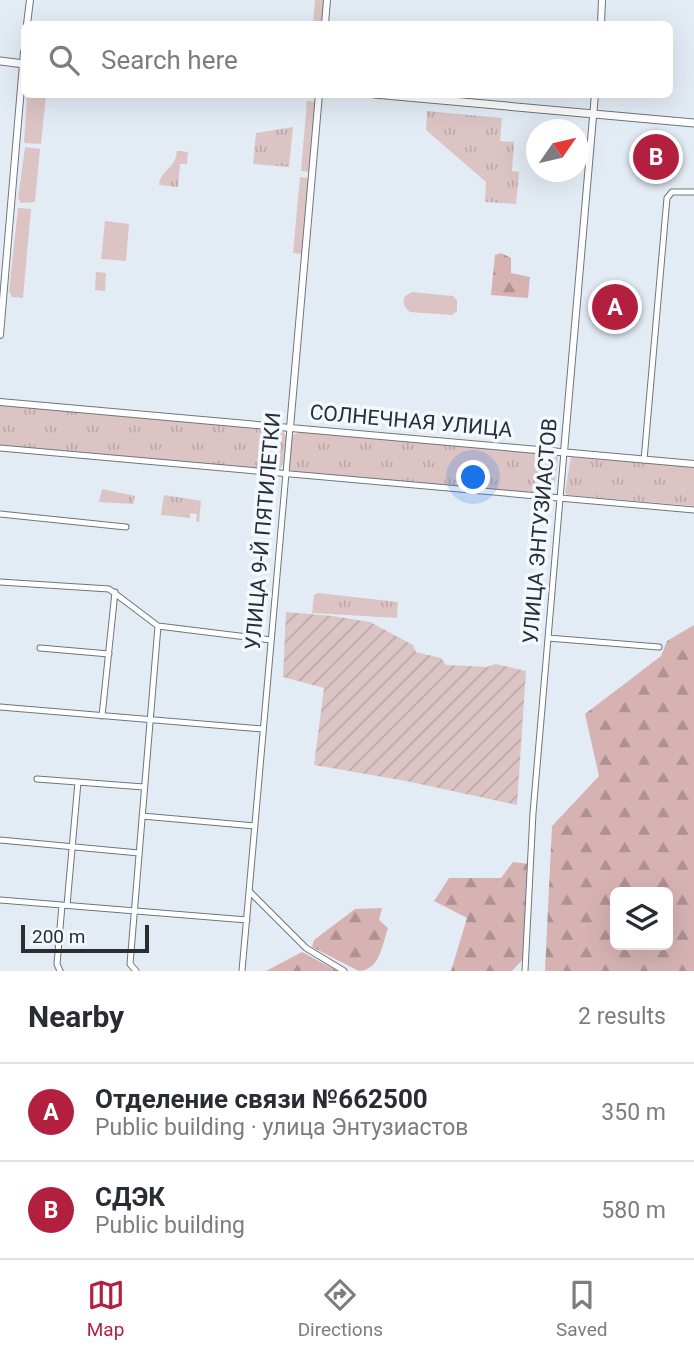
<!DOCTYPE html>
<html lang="en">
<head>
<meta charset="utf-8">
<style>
	:root { --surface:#fff; --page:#f2f2f3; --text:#2b2b33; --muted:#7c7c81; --line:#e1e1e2; --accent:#b21f3f }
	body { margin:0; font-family:Roboto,sans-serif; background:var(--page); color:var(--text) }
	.controls { position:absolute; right:21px; bottom:21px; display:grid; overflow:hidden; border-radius:10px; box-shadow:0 7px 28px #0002 }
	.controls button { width:63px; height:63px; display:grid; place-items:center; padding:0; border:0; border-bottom:2px solid var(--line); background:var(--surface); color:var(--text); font:35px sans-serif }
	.compass { position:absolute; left:526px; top:119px; width:63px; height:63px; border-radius:50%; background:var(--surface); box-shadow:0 7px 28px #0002; rotate:56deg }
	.scale { position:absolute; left:21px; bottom:18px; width:128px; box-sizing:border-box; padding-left:7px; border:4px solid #2a2e31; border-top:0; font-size:19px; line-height:24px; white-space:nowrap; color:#2a2e31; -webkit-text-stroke:5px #f3f9fe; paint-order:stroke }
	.you { position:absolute; left:474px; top:478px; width:24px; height:24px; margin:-18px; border:5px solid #fff; border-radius:50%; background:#1a73e8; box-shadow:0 0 0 10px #1a73e833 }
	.badge { display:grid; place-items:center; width:46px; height:46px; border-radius:50%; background:var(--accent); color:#fff; font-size:23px; font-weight:700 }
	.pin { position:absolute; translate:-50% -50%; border:4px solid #fff; box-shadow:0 2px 7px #0006 }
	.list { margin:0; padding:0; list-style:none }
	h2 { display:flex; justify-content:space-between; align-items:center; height:91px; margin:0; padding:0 28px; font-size:30px }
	h2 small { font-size:23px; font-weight:400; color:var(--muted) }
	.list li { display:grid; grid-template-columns:46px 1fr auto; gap:21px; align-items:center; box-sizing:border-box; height:98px; padding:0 28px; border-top:2px solid var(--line) }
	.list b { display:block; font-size:26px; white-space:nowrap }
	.list p { margin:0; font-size:23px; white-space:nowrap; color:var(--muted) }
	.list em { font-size:23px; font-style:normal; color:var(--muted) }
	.icon { flex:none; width:38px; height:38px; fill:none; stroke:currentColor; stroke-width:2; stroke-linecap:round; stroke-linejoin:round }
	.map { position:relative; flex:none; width:694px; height:971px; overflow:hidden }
	.search { position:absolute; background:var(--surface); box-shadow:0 7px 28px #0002; left:21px; right:21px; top:21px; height:77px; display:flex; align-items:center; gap:18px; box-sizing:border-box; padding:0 24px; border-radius:10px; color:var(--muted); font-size:26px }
	.sheet { height:287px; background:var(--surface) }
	nav { display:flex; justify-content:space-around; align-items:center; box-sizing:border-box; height:98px; border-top:2px solid var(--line); background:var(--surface); font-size:19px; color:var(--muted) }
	nav a { display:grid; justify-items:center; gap:4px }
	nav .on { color:var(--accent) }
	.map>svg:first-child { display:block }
</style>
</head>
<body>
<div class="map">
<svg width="694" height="971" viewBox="0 0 694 971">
	<defs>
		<pattern id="forest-firs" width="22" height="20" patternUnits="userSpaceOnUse" patternTransform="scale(1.75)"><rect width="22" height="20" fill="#d6b2b3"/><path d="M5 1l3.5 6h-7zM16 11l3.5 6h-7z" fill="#ae9192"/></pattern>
		<pattern id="park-tufts" width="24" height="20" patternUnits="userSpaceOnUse" patternTransform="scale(1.75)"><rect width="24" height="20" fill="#dcc4c5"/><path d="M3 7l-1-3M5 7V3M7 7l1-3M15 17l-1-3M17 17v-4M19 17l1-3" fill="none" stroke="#bda9aa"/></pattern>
		<pattern id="garden-furrows" width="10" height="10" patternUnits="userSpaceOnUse" patternTransform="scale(1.75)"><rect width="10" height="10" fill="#dcc4c5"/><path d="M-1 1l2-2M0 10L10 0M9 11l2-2" fill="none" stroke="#bda9aa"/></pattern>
	</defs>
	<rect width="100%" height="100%" fill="#e3ecf5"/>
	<path fill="#dcc4c5" d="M315,0H325L323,24H313Z
		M27,95H46L41,144L24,143Z
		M307,101L316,102L310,172L301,171Z
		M25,147L40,149L35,202L21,203L18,198Z
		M300,177L309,178L302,254L293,253Z
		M18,208L31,209L23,298L12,297L9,291Z
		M105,221L129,224L126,261L101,259Z
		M96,272L106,273L105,291L95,290Z
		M412,292L453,296L457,300V311L452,315L410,312C404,307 402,303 405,296Z
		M196,500L201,501L199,522L196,521L197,514L190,513V518L161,515L162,507L195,511Z"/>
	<path fill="url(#forest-firs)" fill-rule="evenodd" d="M501,253L511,258V273L530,277L528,298L491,295L495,255Z
		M694,625V971H545L552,826L599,776L585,714L661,656L667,641ZM668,892V945H615V892Z
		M513,862L530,864L523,959L512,971H451L467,918L434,901L449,878H501Z
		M382,908L379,920L388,928C382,945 380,970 359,971L312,947L314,940L355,909Z
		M302,952L337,971H266Z"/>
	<path fill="url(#park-tufts)" d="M427,111L502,118L500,141L514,142L512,171L519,172L516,204L485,202L486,182L426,130Z
		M293,127L289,167L253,164L256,133Z
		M177,151L188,152L187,164H180L178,187L159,185C160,170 175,170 177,151Z
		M0,405L282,430L286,436L283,464L279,470L0,445Z
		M299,432L553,453L558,457L554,490L550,494L292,472L289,468L292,436Z
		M571,457L694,467V506L567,495L565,492Z
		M102,489L135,496L133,504L99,502Z
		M164,495L196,500L195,511L162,507Z
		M318,593L398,602L397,618L312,613L314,595Z"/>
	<path fill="url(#garden-furrows)" d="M286,612L333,616L370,622L413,645L416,652L441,658L446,665L487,667L496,664L526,671L517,805L406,781L314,765L324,688L283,677Z"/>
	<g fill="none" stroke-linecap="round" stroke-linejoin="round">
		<g stroke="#6d767d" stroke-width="7">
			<path id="minor" d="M0,448L694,510
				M644,460L667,198L672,192H694
				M0,514L126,527
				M0,582L109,589L158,626L271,640
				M548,638L659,647
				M40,648L109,654
				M0,707L263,729
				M102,716L115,592
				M37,779L144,787
				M142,816L255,826
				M0,840L139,853
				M250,892L306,948L344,971
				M0,900L247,920
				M67,905L78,782
				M60,971L57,964L62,905
				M136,971L130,964L158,626
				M242,971L290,428
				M525,971L533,813L564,452"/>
		</g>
		<g stroke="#6d767d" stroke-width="8">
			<path id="tertiary" d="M27,24L30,0
				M325,24L327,0
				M601,24L602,0
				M0,335L24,52
				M0,402L694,464
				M290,428L319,94
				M564,452L595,94"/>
		</g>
		<g stroke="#6d767d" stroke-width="9">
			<path id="secondary" d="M0,61L24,64
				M374,94L694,123"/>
		</g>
		<use href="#minor" stroke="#fff" stroke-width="5"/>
		<use href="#tertiary" stroke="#fff" stroke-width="6"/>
		<use href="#secondary" stroke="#fff" stroke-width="7"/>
	</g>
	<g text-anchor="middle" stroke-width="7" stroke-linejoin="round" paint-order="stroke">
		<g font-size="21" fill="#2a2e31" stroke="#f3f9fe">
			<text transform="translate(411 421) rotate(5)" y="7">СОЛНЕЧНАЯ УЛИЦА</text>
			<text transform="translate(263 531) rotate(-85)" y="7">УЛИЦА 9-Й ПЯТИЛЕТКИ</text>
			<text transform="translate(540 531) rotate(-85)" y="7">УЛИЦА ЭНТУЗИАСТОВ</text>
		</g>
	</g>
</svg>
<div class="controls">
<button><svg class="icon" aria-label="layers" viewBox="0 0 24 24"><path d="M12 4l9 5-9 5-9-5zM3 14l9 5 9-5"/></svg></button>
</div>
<svg class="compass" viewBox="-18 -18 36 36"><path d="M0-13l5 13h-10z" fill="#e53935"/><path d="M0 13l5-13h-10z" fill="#7c7c81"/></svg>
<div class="scale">200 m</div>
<div class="you"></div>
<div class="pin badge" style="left:615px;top:307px">A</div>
<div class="pin badge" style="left:656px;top:157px">B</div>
<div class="search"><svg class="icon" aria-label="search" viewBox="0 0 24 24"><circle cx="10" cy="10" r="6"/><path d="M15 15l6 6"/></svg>Search here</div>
</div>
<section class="sheet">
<h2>Nearby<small>2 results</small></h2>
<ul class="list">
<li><span class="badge">A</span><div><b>Отделение связи №662500</b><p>Public building · улица Энтузиастов</p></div><em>350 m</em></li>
<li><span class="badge">B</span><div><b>СДЭК</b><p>Public building</p></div><em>580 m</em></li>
</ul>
</section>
<nav>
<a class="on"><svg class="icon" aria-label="map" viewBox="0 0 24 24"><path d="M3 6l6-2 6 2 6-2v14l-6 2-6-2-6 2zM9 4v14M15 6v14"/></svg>Map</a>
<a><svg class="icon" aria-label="directions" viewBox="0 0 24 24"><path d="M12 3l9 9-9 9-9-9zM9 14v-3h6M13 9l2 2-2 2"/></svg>Directions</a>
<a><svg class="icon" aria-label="saved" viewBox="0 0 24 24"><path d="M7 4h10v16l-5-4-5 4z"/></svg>Saved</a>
</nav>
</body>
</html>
